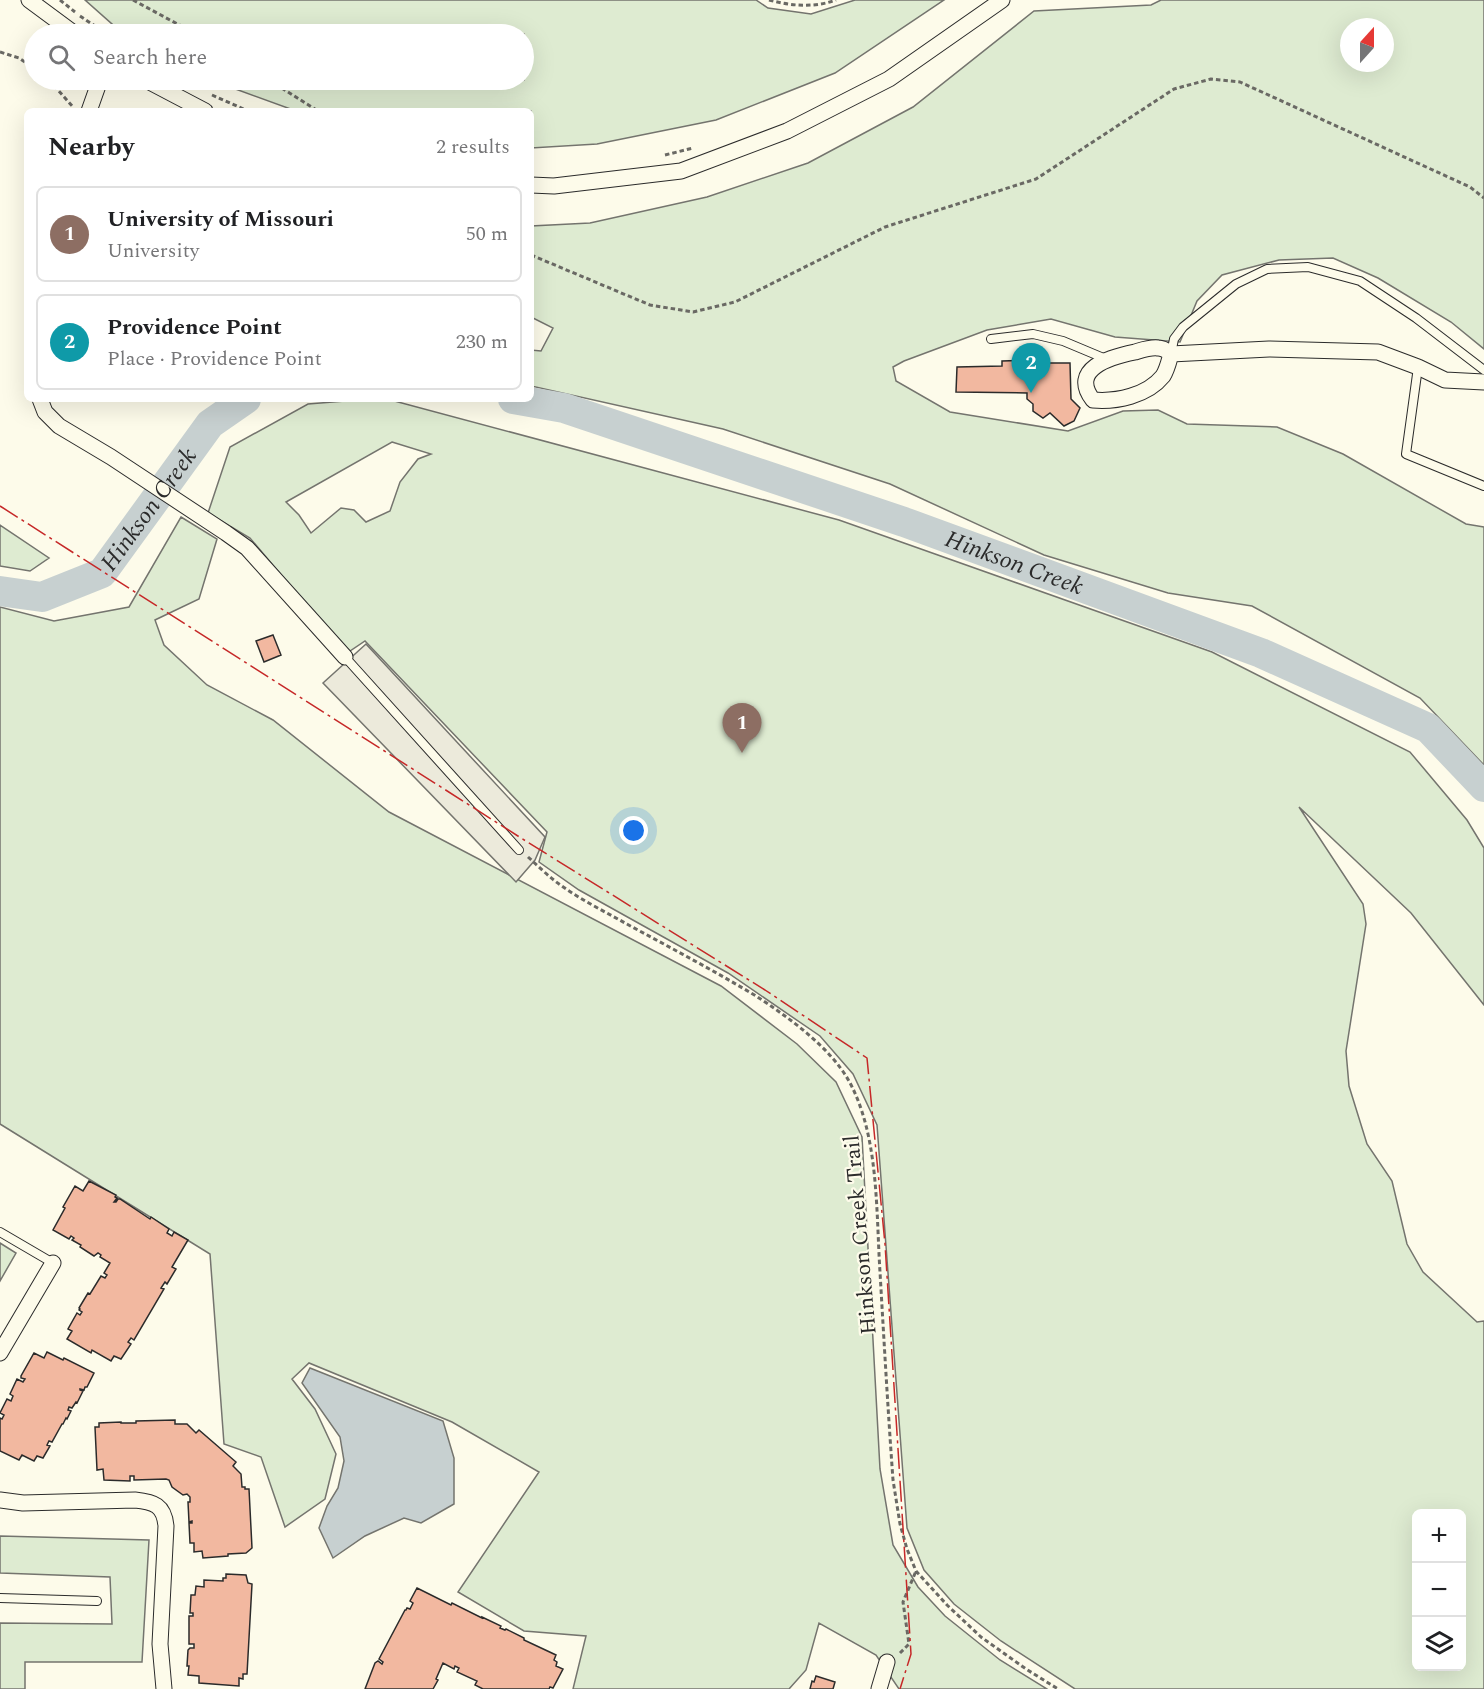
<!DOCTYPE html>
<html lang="en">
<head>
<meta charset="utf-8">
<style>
	:root { --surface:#fff; --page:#f6f6f6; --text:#202124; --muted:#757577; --line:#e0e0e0; --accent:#db2777 }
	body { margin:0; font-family:Spectral,serif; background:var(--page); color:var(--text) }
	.controls { position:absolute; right:18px; bottom:18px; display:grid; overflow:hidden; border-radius:9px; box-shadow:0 6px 24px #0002 }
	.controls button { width:54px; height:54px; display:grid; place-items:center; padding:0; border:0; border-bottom:2px solid var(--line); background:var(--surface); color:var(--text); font:30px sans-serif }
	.compass { position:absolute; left:1340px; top:18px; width:54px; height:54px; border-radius:50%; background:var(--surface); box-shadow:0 6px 24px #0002; rotate:21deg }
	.you { position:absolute; left:634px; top:831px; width:21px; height:21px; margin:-15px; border:4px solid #fff; border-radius:50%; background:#1a73e8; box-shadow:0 0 0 9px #1a73e833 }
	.badge { display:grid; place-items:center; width:39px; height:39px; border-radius:50%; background:var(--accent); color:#fff; font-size:20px; font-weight:700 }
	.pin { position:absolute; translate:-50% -50px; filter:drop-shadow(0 2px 3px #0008) }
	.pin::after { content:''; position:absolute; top:32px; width:21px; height:18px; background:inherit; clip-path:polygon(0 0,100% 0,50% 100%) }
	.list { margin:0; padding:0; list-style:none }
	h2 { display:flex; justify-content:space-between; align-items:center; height:78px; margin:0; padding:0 24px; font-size:26px }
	h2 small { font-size:20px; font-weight:400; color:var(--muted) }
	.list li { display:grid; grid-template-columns:39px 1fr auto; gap:18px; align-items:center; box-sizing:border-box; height:96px; margin:0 12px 12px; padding:0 12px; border:2px solid var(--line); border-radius:9px }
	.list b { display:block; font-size:22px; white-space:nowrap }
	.list p { margin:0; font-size:20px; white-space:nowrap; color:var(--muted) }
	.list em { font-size:20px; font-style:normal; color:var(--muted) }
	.icon { flex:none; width:33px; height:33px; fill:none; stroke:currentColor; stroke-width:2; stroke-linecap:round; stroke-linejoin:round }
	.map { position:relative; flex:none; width:1484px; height:1689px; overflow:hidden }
	.search { position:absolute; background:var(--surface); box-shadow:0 6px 24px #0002; left:24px; top:24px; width:510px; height:66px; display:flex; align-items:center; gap:15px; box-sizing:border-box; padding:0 21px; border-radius:33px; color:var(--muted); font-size:22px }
	.panel { position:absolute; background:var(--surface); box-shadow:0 6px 24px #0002; left:24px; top:108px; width:510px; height:294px; border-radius:9px }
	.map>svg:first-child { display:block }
</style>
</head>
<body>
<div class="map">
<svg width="1484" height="1689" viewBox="0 0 1484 1689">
	<rect width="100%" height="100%" fill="#fdfbea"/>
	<path fill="#deebd1" stroke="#74746e" stroke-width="1.5" fill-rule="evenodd" d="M85,0H756L768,8L811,14L855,0H944L835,73L716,120L597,144L531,148V111H296L230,87L215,80H524V34H127L120,31Z
		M1161,0H1484V349L1451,322L1378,278L1333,258L1279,260L1222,275L1197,301L1180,342L1115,337L1051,319L987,330L904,361L893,367L896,381L950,412L1068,431L1123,411L1158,410L1187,424L1277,427L1343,454L1466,524L1484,527V765L1420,698L1252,606L1168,593L1044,555L890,484L723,429L531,386V350L541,351L553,328L531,317V226L590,223L707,197L808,163L913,107L1034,11L1151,5ZM1349,27H1385V63H1349Z
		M370,399H387L839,520L1212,652L1410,752L1467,820L1484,848V1005L1411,913L1299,807L1363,904L1366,924L1346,1051L1349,1086L1367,1144L1392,1181L1407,1244L1423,1272L1477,1322L1484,1321V1689H1075L1001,1641L954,1604L924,1570L907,1528L877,1125L853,1074L820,1036L728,973L579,890L539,862L547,832L365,641L347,653L250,538L208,513L230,447L308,404ZM392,442L431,454L418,459L400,482L390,511L366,522L354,510L341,508L311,533L299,515L286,502ZM1416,1514H1462V1666H1416Z
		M181,517L217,539L199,599L155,620L164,645L207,685L273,720L389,812L721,986L797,1044L836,1082L862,1137L880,1469L893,1545L918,1587L945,1616L1000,1660L1047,1689H899L876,1655L819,1623L806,1670L789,1689H573L586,1636L524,1631L458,1592L539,1472L452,1422L309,1363L292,1379L315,1409L336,1454L325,1499L285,1527L261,1457L224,1444L210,1254L0,1124V607L54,621L129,607Z
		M0,525L49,558L30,571L0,566Z
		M0,1243L16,1253L0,1281Z
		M0,1536L149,1540L142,1662H25V1689H0V1623L112,1624L110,1577L0,1573Z"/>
	<path fill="#eceadb" stroke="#74746e" stroke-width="1.5" d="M366,644L545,837L535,860L516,882L323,683Z"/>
	<path fill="#c7d0d0" stroke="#74746e" stroke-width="1.5" d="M310,1368L443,1421L454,1458V1504L421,1523L404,1518L365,1536L333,1558L319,1528L327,1506L338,1488L344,1461L340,1437L302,1383Z"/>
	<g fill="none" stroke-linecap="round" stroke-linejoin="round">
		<g stroke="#c7d0d0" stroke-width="30">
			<path id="s1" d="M513,399L564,408L904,522L1261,653L1428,728L1484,787"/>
			<path id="s2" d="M0,591L42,597L102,573L210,424L246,399"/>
		</g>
	</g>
	<path fill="#f2b8a0" stroke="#2b2b2b" stroke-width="1.5" d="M1028,360L1029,367H1046V363H1070L1071,399L1080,408L1074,421L1064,426L1050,413L1043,418L1033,411V404L1027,399V393L956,392L957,367L1002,366V361Z
		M273,635L281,655L264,662L256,641Z
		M89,1181L116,1195L115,1197L117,1198L114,1202H116L118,1199H120L150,1219L151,1217L169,1229L167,1233L172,1236L174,1232L188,1240L172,1267L176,1269L167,1284L165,1282L161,1288L164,1289L134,1340L131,1338L128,1342L131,1344L121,1359L114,1356L111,1361L92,1350L91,1353L67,1339L72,1331L68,1329L77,1313L80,1315L82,1312L79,1310L80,1309L79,1308L88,1293L90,1294L101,1276L105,1278L107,1275L104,1273L110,1263L100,1257L101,1255L98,1253L94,1256L80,1247L81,1245L72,1240L74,1238L71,1236L69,1239L53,1230L65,1208L63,1207L75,1186L83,1191Z
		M47,1352L63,1360L64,1358L94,1373L87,1387H85L84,1390L80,1389V1390L83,1391L77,1403L76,1402L72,1408L69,1407L68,1410L71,1411L67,1419L66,1418L63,1424H62L52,1442L49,1441L47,1445L50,1446L43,1458L37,1456L34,1461L22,1455L19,1460L0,1451V1418L2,1419L4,1415L0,1413L7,1399L11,1401L13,1396L10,1394L17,1379L23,1382L25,1379L21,1378V1376L34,1353L44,1358Z
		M175,1420V1424H187L196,1433L199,1430L236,1462L233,1466L241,1474L242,1487H245V1489H249L252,1548L246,1553L228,1554V1556L203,1558L202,1551L194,1552V1543H190L189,1523H192V1521L189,1522L188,1502H190V1497L187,1494L183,1495L172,1487L169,1480L166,1479L134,1480V1476H130V1481L104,1480L103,1469L97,1470L95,1427H99V1423L121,1422V1423H136V1421Z
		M226,1574L246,1575L248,1583L252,1584L247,1674H243V1679L239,1678V1686L199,1683V1676L188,1675L189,1666H187L188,1650L190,1648H194V1644H189V1616H193V1613H190L191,1595H195L196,1586L204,1587V1580L223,1581V1578H226Z
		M417,1588L451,1605L452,1603L482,1618V1617L501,1626L500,1628L505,1630L506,1629L524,1638V1640L556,1655L554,1660L557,1662L556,1666L563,1669L553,1688L550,1687L549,1689H483L475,1685L477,1681L457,1672L459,1668L455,1666L454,1669L443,1663L436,1679L438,1680L433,1689H365L375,1663L378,1661L382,1664L383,1662L379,1659L405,1610H406L407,1608L410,1609L413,1603L410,1601Z
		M816,1676L835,1682L833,1689H810L812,1681L814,1682Z"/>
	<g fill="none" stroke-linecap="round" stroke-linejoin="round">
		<g stroke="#2b2b2b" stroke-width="10">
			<path id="service" d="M991,339L1033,334L1063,341L1106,359
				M1171,354L1174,339L1183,327L1236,284L1267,269L1308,267L1360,281L1416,318L1484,370
				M1418,367L1406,454L1484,486
				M345,657L519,850
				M0,1232L53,1263
				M0,1598L97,1601"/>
		</g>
		<g stroke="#2b2b2b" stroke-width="17">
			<path id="minor" d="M29,0L75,34
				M146,80L205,111
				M89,111L100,80
				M531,185L554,186L681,171L787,131L889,79L1002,0
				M1171,354C1169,361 1167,370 1163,376C1147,396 1116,402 1093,400C1069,369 1110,357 1135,352C1142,350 1151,347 1158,348C1164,348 1167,351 1171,354L1269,349L1378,352L1418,367L1445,380L1484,382
				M40,399L45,412L59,426L111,457L226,533L247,548L345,657
				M0,1353L53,1263
				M0,1500L23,1503L135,1500C154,1502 164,1505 166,1526L160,1644L164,1689
				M879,1689L887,1662"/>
		</g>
		<path stroke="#6a6964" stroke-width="3" stroke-dasharray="4.5 3" stroke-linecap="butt" d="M60,0L75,12
			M133,0L196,34
			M769,0C791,6 814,8 836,0
			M80,16L107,34
			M0,52L19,58L34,68
			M49,80L74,108
			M269,80L318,111
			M212,95L248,111
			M665,155L693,148
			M531,255L650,305L693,312L735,302L885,227L1036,179L1174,89L1211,79L1240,82L1470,187L1484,198
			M528,857C537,865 546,874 555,881C577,898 602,910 625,923C669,947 713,970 756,996C788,1017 830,1047 849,1081C879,1136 876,1210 880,1272C884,1341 888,1411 893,1480L900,1524L907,1549L916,1571L947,1605L981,1637L1026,1669L1058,1689
			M900,1653L909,1644L903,1602L916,1571"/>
		<use href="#service" stroke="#fdfbea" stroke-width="8"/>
		<use href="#minor" stroke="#fdfbea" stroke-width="15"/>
		<path stroke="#c62828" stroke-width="1.5" stroke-dasharray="21 4.5 3 4.5" stroke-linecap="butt" d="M0,506L521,838L765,990L867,1058L885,1244L911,1654L900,1689"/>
	</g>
	<g text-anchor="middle" stroke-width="4.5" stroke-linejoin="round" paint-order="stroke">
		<g font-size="22" fill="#2b2b2b" stroke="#fdfbea">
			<text transform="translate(859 1235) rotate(-95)" y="8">Hinkson Creek Trail</text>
		</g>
		<g font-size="24" font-style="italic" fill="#2b2b2b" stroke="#fdfbea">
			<text dy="8" stroke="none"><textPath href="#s2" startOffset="186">Hinkson Creek</textPath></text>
			<text dy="8" stroke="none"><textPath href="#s1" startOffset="528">Hinkson Creek</textPath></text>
		</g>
	</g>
</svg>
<div class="controls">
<button>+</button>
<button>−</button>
<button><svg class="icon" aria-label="layers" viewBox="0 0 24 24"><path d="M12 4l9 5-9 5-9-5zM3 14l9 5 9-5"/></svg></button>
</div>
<svg class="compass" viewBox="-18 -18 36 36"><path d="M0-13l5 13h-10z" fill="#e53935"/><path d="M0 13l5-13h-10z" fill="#757577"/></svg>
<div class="you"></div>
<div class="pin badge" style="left:742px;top:753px;background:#8d6e63">1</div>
<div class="pin badge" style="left:1031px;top:393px;background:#0f9aa8">2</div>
<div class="search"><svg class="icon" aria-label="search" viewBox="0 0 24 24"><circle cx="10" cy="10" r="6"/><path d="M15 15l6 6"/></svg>Search here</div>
<section class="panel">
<h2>Nearby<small>2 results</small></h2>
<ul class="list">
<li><span class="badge" style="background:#8d6e63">1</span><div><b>University of Missouri</b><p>University</p></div><em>50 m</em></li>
<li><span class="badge" style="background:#0f9aa8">2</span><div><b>Providence Point</b><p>Place · Providence Point</p></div><em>230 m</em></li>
</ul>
</section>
</div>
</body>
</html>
